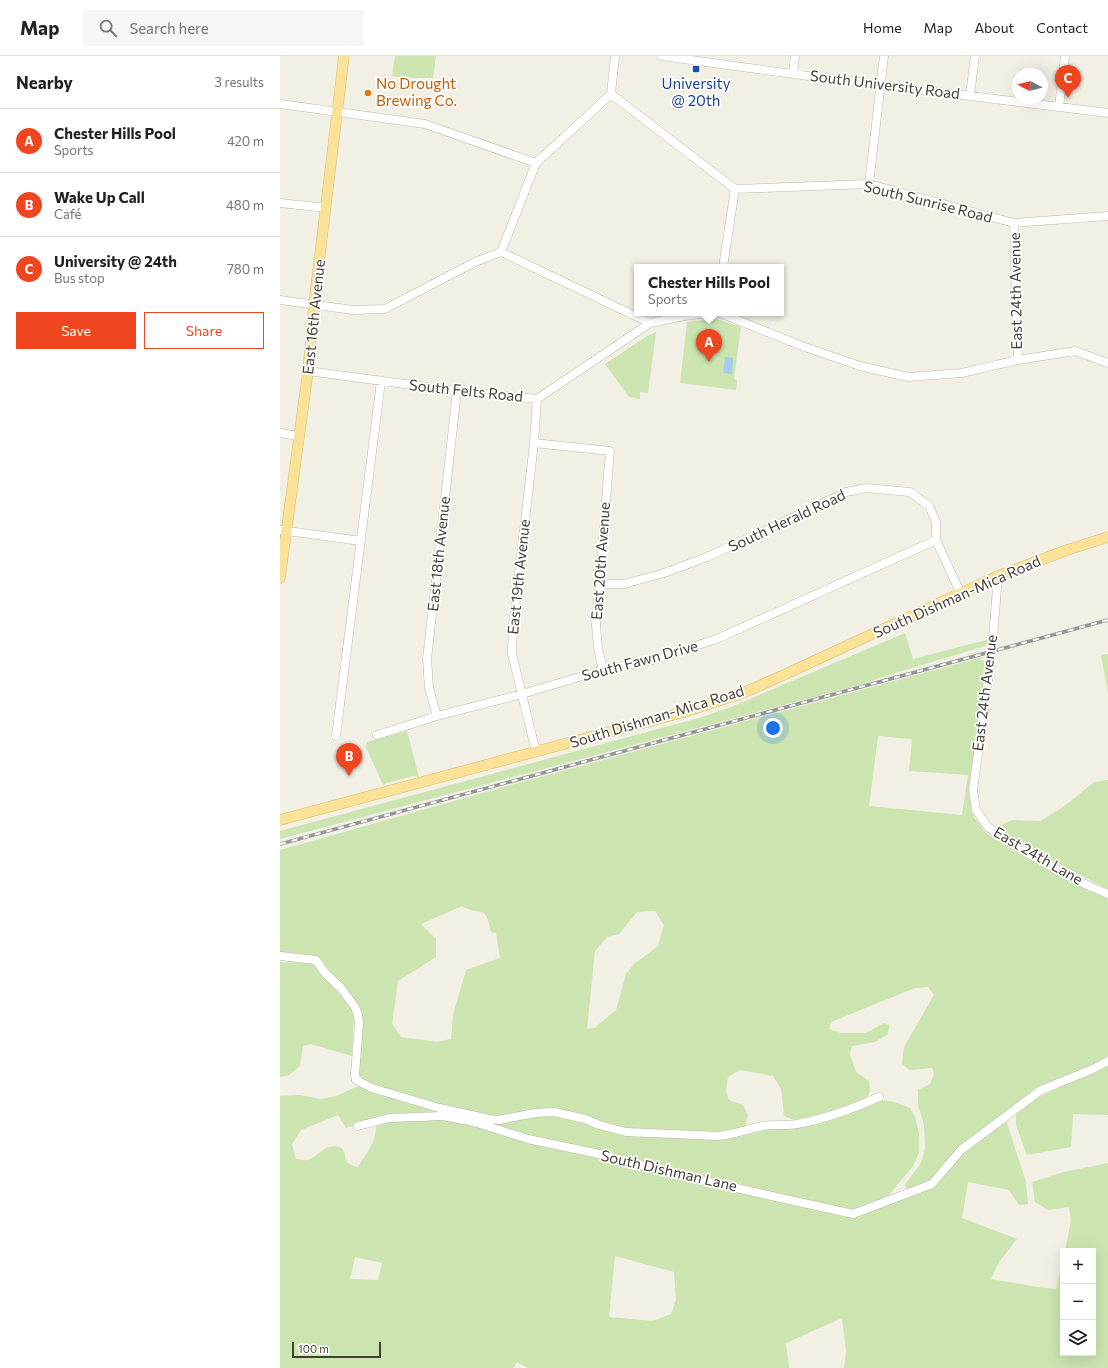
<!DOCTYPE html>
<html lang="en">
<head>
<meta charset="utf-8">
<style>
	:root { --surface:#fff; --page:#f6f6f6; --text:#202124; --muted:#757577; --line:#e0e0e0; --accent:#ef461f }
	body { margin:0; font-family:Commissioner,sans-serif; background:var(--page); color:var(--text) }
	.controls { position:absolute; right:12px; bottom:12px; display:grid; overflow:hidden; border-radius:0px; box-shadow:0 4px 16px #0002 }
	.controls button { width:36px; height:36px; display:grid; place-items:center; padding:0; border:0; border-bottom:1px solid var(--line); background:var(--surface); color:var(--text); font:20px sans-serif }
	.compass { position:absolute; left:732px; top:12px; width:36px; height:36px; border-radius:50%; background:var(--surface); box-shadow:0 4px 16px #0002; rotate:277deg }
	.scale { position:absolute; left:12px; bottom:10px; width:89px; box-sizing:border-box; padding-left:4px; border:2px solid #443f35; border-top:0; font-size:11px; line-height:14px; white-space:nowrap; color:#443f35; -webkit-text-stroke:3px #fff; paint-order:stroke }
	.you { position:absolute; left:493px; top:672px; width:14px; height:14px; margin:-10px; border:3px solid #fff; border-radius:50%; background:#1a73e8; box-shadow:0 0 0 6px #1a73e833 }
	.badge { display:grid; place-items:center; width:26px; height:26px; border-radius:50%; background:var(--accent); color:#fff; font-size:13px; font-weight:700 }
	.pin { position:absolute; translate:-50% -33px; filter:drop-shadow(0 1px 2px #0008) }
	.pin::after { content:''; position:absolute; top:21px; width:14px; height:12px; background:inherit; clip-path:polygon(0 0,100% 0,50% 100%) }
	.popup { position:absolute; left:354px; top:208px; width:150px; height:52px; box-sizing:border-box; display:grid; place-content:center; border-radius:0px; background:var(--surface); filter:drop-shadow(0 1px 3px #0005); font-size:13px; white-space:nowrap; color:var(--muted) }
	.popup b { font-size:15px; color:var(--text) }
	.popup::after { content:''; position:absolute; left:50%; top:100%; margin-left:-8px; border:8px solid transparent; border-top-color:var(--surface) }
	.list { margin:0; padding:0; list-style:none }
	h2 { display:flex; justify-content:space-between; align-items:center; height:52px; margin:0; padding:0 16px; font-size:17px }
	h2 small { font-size:13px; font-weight:400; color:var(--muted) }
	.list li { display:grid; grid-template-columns:26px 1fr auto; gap:12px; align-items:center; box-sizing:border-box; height:64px; padding:0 16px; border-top:1px solid var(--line) }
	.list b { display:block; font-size:15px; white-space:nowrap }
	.list p { margin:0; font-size:13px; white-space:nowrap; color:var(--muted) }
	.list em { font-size:13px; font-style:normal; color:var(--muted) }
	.actions { display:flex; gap:8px; padding:12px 16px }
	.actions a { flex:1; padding:9px 0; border:1px solid var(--accent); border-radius:0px; text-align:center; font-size:14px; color:var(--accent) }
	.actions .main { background:var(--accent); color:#fff }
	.icon { flex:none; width:22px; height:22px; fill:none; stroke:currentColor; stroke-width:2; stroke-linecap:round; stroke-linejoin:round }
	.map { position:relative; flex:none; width:828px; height:1312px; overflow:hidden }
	header { display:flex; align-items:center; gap:24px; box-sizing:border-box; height:56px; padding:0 20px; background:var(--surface); border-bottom:1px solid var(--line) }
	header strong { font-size:19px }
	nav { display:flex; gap:22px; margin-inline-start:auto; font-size:14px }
	.search { width:280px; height:36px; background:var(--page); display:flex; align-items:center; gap:10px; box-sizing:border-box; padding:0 14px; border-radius:0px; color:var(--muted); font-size:15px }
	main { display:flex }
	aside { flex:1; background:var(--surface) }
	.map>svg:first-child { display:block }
</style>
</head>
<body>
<header>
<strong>Map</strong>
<div class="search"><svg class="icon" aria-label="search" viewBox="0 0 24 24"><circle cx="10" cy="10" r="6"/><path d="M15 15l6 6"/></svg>Search here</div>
<nav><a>Home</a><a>Map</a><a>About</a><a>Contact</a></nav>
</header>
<main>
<aside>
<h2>Nearby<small>3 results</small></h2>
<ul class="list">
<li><span class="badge">A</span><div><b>Chester Hills Pool</b><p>Sports</p></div><em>420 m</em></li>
<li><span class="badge">B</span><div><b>Wake Up Call</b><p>Café</p></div><em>480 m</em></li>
<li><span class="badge">C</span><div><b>University @ 24th</b><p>Bus stop</p></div><em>780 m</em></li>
</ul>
<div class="actions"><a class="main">Save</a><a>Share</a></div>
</aside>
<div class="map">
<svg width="828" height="1312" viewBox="0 0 828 1312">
	<rect width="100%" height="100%" fill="#f2efe5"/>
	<path fill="#cbe4b0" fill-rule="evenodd" d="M115,0H156L153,22H126L112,20Z
		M436,263L461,271L454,322L457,325L456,334L400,327L407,266Z
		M376,276L368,337L360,336V343L349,341L325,308L367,280Z
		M625,577L633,603L710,583L705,590L605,620L583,628L0,783V775L419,662L451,651Z
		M828,598V637L821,599Z
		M699,602L707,607L690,735L694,761L705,776L730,793L786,824L828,843V1002L759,1032L724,1057L679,1092L650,1125L629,1134L625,1131L626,1127L641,1107L645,1092L644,1069L638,1049V1034L650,1028L654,1018L652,1012L630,1014L622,1008L624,991L654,939L648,931L635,932L551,966L549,973L561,977H586L604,967L609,969L608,978L595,986L572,990L570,998L576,1016L589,1025L590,1034L587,1043L562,1053L514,1064L504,1060L501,1033L493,1020L460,1014L448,1021L446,1035L449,1044L463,1049L468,1059L465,1072L437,1078L351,1075L320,1067L304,1059L218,1062L166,1052L93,1030L83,1024L79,1018L82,956L39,901L0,898V794L231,729ZM598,680L632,683L629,715L688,719L682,759L589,750ZM182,850C201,862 205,845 211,876L216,877L220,902L186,914L173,959L171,983L157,986L121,981L112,968L118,925L156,901V883L141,868ZM375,855L384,869L378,890L354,908L346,918L336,954L314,972L307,973L315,895L327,881L339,878L357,856Z
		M127,675L139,721L133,720L106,727L103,729L86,691L87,686Z
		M828,724V833L730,783L717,771L732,764L760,765L782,752L814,726Z
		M0,906L32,907L74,955L72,1000L31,988L23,990L20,1010L9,1019L0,1021Z
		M828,1009V1059L793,1058L791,1091L747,1099L736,1069V1056L753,1044Z
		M78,1030L159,1054L194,1062L263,1060H280L351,1080L440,1084L459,1081L599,1044L611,1045L630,1052L635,1061L639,1077V1096L633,1110L608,1140L610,1147L653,1131L685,1096L726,1064L746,1126L748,1148L739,1149L729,1134L688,1126L682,1162L737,1183L719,1206L711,1223L758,1231L776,1233L783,1203V1297H813V1195H785L791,1164L789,1151L768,1154L755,1146L752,1126L784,1116L828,1107V1312H564L566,1294L562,1262L506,1287L509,1312H248L237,1306L233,1312H0V1040L20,1039L41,1043L56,1040ZM58,1059L66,1072L94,1063C101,1080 87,1097 78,1111C58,1107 70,1095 59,1091C46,1087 38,1100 28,1104C25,1105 19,1103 16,1103L12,1088L21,1074ZM335,1200L394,1216L396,1244L391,1258L373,1265L329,1261ZM75,1201L102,1207L98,1224L70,1223Z"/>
	<path fill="#a4ccec" d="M445,301L453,302L452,318L443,317Z"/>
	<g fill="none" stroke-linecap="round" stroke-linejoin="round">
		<g stroke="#c0b9ac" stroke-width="9">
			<path id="minor" d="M382,0L513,18L828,57
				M513,18L515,0
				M331,38L455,133L589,128L734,167L828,160
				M331,38L335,0
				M690,39L695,0
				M0,48L145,68L256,107
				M779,51L785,0
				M589,128L604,0
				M0,147L46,152
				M734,167L738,304
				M221,196L256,107L331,38
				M443,211L455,133
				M0,244L73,254L105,253L195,206L221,196L370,267L404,260L426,257
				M440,257L522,290L580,310L628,321L682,317L738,304L795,295L828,307
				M28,315L177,335L257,343L370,267
				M0,377L19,380
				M254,387L330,395L316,569L318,592L323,614
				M0,474L81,485
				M718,520L712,595L693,734L696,754L708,771L730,787L789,821L828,838
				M320,528H344L384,517L427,501L478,478L566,436L586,432L630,436L649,450L656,466V484L681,538
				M157,660L149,632L147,603L177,335
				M97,679L157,660L242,638L323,614L377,603L439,582L656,484
				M56,680L101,325
				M256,696L232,598L233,569L254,387L257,343
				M0,900L36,904L45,917L61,932L75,951L78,959L79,967L75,1018L76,1024L92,1032L159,1052L209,1063L219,1064L255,1057L274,1056L305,1063L319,1069L346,1076L438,1080C455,1078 468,1073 483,1070C494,1068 506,1070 517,1068C546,1063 572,1053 599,1041
				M78,1070L109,1062L163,1060L194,1066L248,1083L324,1099L402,1120L573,1158L652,1128L681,1094L761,1034L813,1013L828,1005"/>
		</g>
		<g stroke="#ddbf68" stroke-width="11">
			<path id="major" d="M0,522L28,315L34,248L64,0
				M0,764L404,656L463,637L497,622L718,520L787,494L828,481"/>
		</g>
		<use href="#minor" stroke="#fff" stroke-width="8"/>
		<use href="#major" stroke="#f9e197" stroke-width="10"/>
		<g stroke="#959595" stroke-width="3.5">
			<path id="rail" d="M0,788L828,564"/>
		</g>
		<use href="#rail" stroke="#fff" stroke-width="2" stroke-dasharray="6" stroke-linecap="butt"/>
	</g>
	<rect fill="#1a4fb4" stroke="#fff" stroke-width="1.5" x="412" y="9" width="8" height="8" rx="2"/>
	<circle fill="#e8710a" stroke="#fff" stroke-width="1.5" cx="88" cy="37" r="4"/>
	<g text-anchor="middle" stroke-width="3.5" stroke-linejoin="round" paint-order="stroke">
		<g font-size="15" fill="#c56008" stroke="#fff" text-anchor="start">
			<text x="96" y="33">No Drought<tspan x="96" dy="17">Brewing Co.</tspan></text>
		</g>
		<g font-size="15" fill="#164399" stroke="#fff">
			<text x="416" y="33">University<tspan x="416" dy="17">@ 20th</tspan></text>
		</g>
		<g font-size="15" fill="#443f35" stroke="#fff">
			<text transform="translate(605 29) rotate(7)" y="5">South University Road</text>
			<text transform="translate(648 146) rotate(14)" y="5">South Sunrise Road</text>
			<text transform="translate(736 235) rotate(-91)" y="5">East 24th Avenue</text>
			<text transform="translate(34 261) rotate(-84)" y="5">East 16th Avenue</text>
			<text transform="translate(186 335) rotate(6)" y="5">South Felts Road</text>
			<text transform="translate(507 465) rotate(-25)" y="5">South Herald Road</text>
			<text transform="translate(159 498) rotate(-84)" y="5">East 18th Avenue</text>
			<text transform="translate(321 505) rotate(-86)" y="5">East 20th Avenue</text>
			<text transform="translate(239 521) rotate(-84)" y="5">East 19th Avenue</text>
			<text transform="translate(677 541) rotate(-24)" y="5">South Dishman-Mica Road</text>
			<text transform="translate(360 605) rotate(-15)" y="5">South Fawn Drive</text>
			<text transform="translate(705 637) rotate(-83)" y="5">East 24th Avenue</text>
			<text transform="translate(377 661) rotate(-17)" y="5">South Dishman-Mica Road</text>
			<text transform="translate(758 800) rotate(30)" y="5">East 24th Lane</text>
			<text transform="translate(389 1115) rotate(13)" y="5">South Dishman Lane</text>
		</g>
	</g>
</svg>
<div class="controls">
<button>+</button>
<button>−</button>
<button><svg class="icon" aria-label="layers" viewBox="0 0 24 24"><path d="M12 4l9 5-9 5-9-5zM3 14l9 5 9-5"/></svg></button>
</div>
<svg class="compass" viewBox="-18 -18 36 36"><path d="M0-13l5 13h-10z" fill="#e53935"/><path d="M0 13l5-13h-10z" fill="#757577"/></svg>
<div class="scale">100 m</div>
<div class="you"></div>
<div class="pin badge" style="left:429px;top:306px">A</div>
<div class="popup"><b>Chester Hills Pool</b>Sports</div>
<div class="pin badge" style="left:69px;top:720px">B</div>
<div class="pin badge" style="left:788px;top:42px">C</div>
</div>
</main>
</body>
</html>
